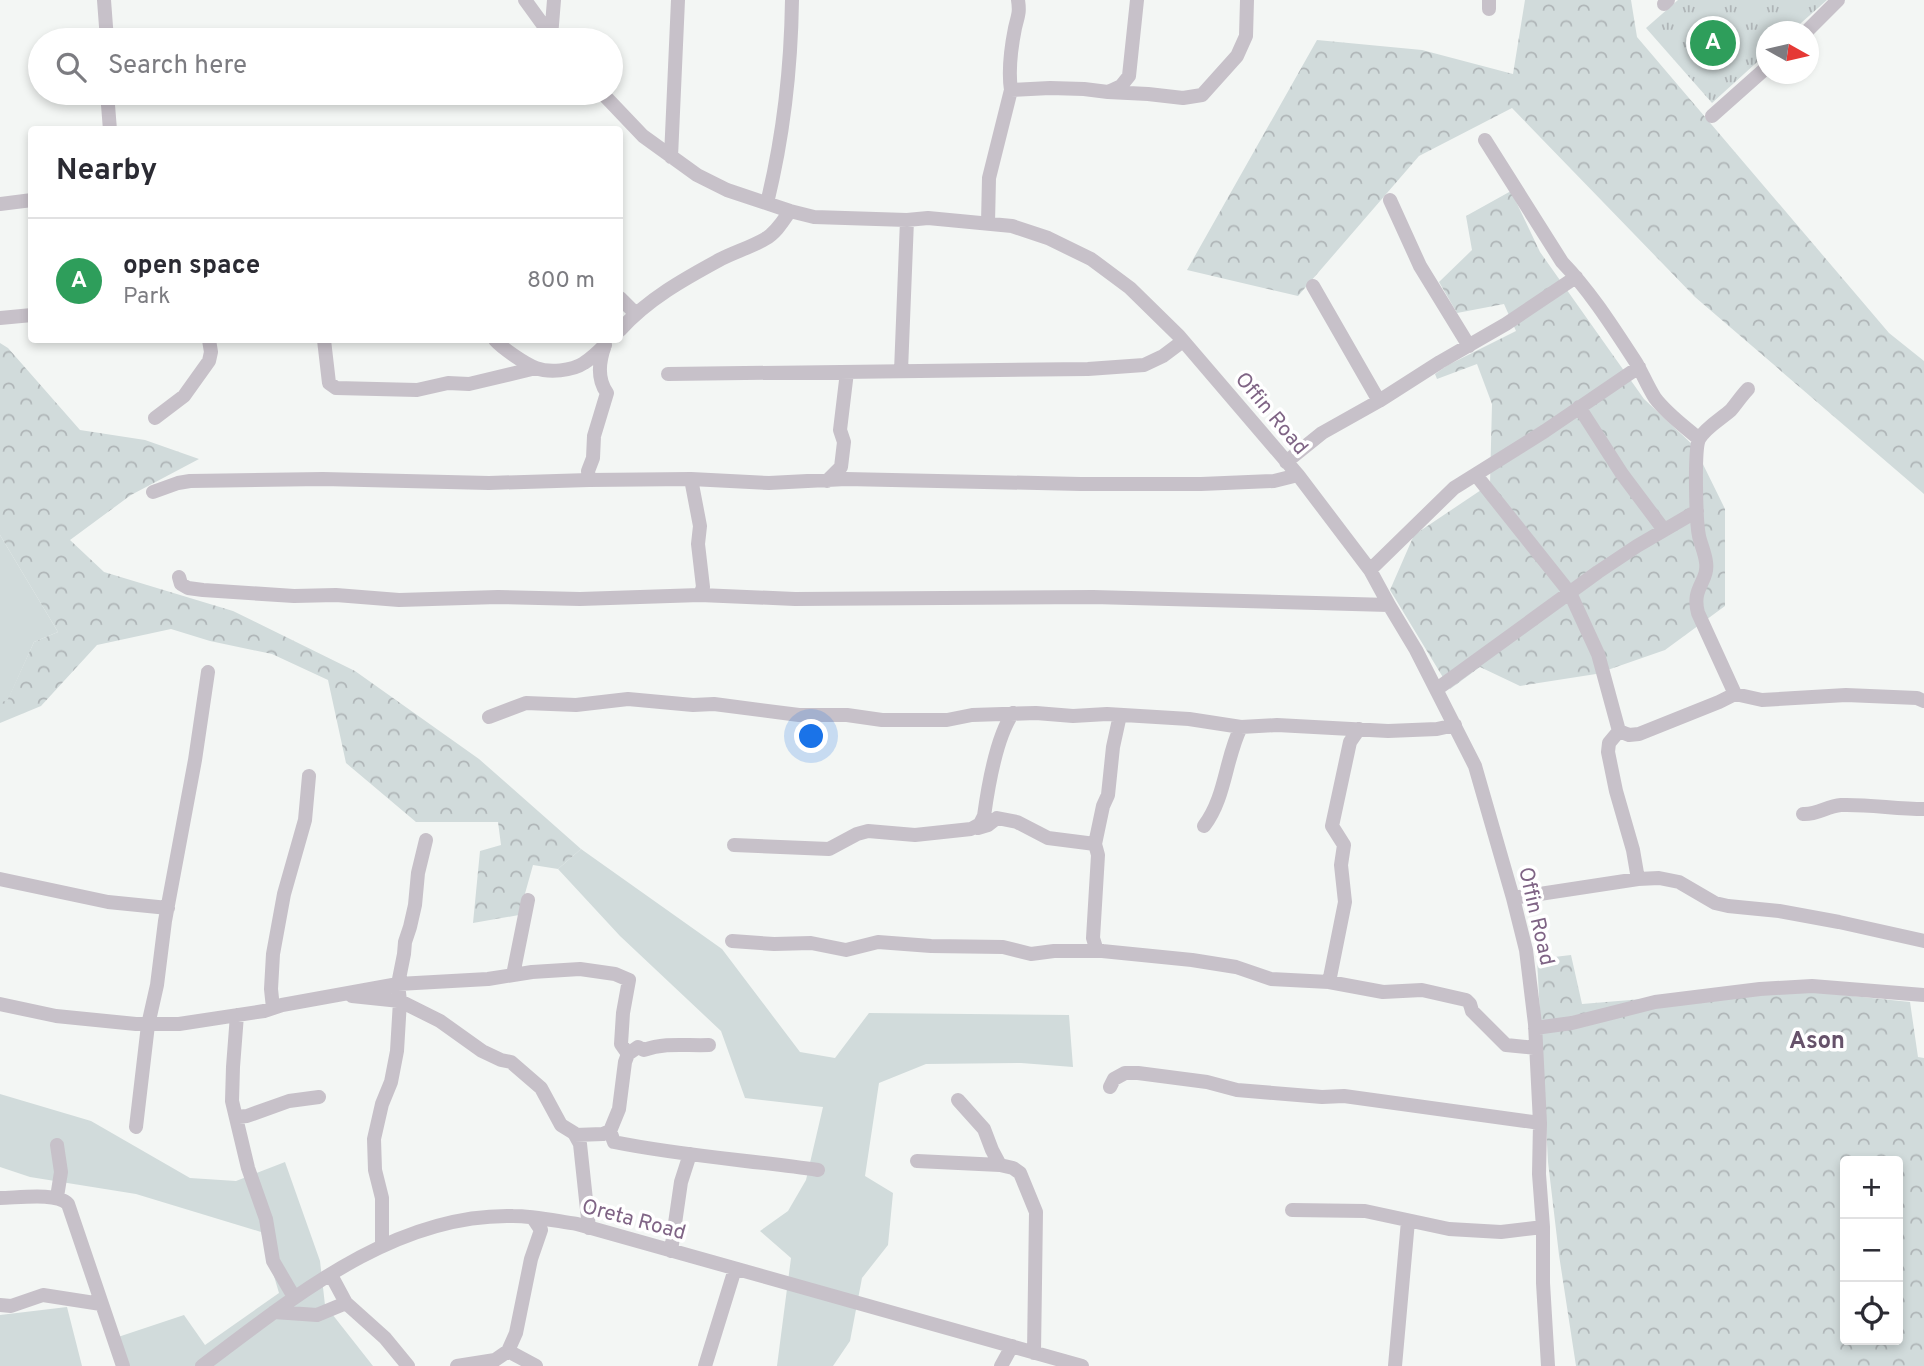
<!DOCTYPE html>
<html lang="en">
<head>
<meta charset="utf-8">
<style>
	:root { --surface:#fff; --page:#f2f2f3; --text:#2b2b33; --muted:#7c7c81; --line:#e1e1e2; --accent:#0b8043 }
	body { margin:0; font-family:Overpass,sans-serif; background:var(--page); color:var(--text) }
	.controls { position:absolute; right:21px; bottom:21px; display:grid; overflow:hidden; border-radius:7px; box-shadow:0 4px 10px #0003 }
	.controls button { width:63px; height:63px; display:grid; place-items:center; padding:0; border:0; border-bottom:2px solid var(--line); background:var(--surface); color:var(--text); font:35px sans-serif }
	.compass { position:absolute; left:1756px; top:21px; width:63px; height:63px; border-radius:50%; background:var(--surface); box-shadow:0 4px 10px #0003; rotate:98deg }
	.you { position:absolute; left:812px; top:737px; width:24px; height:24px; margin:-18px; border:5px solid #fff; border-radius:50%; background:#1a73e8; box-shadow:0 0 0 10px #1a73e833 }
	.badge { display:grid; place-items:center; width:46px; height:46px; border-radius:50%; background:var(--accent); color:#fff; font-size:23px; font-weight:700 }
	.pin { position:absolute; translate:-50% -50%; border:4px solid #fff; box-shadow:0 2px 7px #0006 }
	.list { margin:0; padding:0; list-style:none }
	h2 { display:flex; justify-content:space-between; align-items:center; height:91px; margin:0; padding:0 28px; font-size:30px }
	h2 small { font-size:23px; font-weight:400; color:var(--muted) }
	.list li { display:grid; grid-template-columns:46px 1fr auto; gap:21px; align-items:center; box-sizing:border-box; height:126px; padding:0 28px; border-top:2px solid var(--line) }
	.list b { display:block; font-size:26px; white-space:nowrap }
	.list p { margin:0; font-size:23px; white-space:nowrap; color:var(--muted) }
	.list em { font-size:23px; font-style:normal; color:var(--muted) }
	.icon { flex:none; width:38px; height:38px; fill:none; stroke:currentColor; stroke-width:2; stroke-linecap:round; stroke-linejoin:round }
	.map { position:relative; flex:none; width:1924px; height:1366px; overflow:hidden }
	.search { position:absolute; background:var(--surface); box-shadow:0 4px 10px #0003; left:28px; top:28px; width:595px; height:77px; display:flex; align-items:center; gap:18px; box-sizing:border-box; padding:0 24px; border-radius:38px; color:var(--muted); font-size:26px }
	.panel { position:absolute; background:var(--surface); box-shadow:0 4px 10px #0003; left:28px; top:126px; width:595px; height:217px; border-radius:7px }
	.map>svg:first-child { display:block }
</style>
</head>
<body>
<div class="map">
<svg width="1924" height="1366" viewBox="0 0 1924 1366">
	<defs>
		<pattern id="forest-crowns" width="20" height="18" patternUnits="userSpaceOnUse" patternTransform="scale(1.75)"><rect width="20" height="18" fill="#d1dbdb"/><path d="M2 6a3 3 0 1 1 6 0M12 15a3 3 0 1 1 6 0" fill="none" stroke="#afb5b7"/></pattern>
		<pattern id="park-tufts" width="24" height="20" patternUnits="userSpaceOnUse" patternTransform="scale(1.75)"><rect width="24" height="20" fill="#d1dbdb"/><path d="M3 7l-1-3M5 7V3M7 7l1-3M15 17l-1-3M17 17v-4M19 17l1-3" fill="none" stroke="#afb5b7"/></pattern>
	</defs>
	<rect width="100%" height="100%" fill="#f3f6f4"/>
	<path fill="#d1dbdb" d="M0,535L58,632L34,642L7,702H0Z
		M581,849L722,949L800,1052L835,1058L869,1013L1069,1015L1073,1067L1021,1063L926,1064L879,1083L865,1176L893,1193L888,1245L862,1278L850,1341L833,1366H777L791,1258L760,1231L788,1211L806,1180L823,1107L745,1098L721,1031L620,936L558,869Z
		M0,1094L91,1121L190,1178L236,1181L285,1162L320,1261L325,1305L373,1366H129L118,1337L184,1315L205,1345L279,1293L261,1232L136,1194L30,1177L0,1167Z
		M67,1307L82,1366H0V1315Z"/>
	<path fill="url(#forest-crowns)" fill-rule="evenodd" d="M1525,0H1631L1637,37L1889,333L1924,361V494L1695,297L1512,108L1419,156L1298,296L1187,270L1317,40L1422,50L1513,74Z
		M1511,191L1540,252L1644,399L1694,446L1725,509V606L1665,650L1596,674L1520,686L1480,667L1450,689L1390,590L1414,535L1490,484L1492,404L1477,364L1437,379L1435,374L1448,365L1516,331L1504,304L1457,313L1439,282L1472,250L1466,216Z
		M0,343L8,348L80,430L145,440L199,459L131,495L70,540L104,572L233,611L355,671L479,759L581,849L558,869L533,865L519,915L473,923L480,851L501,845L498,822H416L346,763L328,680L272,654L210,641L171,629L97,645L41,706L0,723V702L7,701L34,642L58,632L0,535Z
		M1571,955L1582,1004L1775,988L1910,1002L1918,1057L1924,1058V1366H1576L1559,1255L1548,1162L1537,959ZM1845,1161H1898V1340H1845Z"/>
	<path fill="url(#park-tufts)" d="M1678,0H1827L1792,31L1766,32V54L1712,103L1646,28Z"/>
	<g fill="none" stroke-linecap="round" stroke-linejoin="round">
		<path stroke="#c7c1c9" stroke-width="14" d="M104,0L107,40
			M525,0L554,40
			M1664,4L1668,0
			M1489,9V0
			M1806,32L1838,0
			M551,37L554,0
			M1011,90L1050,88L1084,89L1108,92L1121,86L1129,76L1137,0
			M1108,92L1148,94L1183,98L1202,95L1237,56L1246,36L1247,0
			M602,93L643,136L697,175L727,190L790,211L814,217L907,220L928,218L1012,226L1048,238L1091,259L1130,288L1179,336L1298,475L1370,570L1389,605L1416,650L1475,766L1513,898L1526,950L1535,1024L1540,1123L1539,1174L1543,1227V1283L1548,1366
			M1712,116L1766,68
			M110,130L108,105L110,93
			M1485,140L1562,262C1591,292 1614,329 1637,364C1643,375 1648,387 1655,398C1667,414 1684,426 1699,439
			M671,157L678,0
			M1390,200L1420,266L1469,346
			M767,203C784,134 791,71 792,0
			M0,204L32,200
			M988,223L989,178L1011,90C1008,70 1011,48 1015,28C1018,15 1020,13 1018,0
			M1313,286L1379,401
			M620,298L635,313
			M0,318L32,315
			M620,330C648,299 684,279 721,259C735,252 751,247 765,239C776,233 783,221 790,211
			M324,340L329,383L336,388L417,390L448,383L469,384L536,368
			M495,340C502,348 525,364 536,368C549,373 572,371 584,363C592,358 599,351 605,345
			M901,371L907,220
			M668,374L1088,369L1144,365L1163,356L1183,341
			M1579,407L1622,474L1664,530
			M155,418L184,396L209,361L211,352L209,340
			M1286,462L1322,433L1379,401L1440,362L1506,324L1576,277
			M1476,475L1570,593L1598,654L1619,731L1629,735L1639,734L1719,702L1735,694L1762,700L1846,695L1917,698L1924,701
			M691,479L769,483L846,479L1081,484H1201L1274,481L1298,475
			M589,480L691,479L700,526L698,544L703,587L700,595
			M827,481L841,467L844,442L840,430L847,372
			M153,492L178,483L190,481L323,479L489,483L589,480L588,471L593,458L594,436L607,393C597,379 599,361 605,345
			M1370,570L1454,488L1545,431L1639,367
			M179,577L181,584L188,588L203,590L294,596L336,595L399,600L498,597L580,599L700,595L795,599L1093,597L1389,605
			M1437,689L1598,572L1637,546L1697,511
			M1735,694L1698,613C1691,587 1709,582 1706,562C1705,553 1701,545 1699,536C1696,522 1694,450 1699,439C1706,427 1721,419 1731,410C1737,403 1742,395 1748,389
			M489,717L526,703L576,705L628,699L693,705L714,704L799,715H847L882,720H947L972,715L1036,713L1073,716L1107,714L1189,719L1241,727L1277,725L1388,731L1437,729L1455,725
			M1619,731L1609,743L1608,752L1616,791L1633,850L1638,879
			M1803,814C1817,815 1827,806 1841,805C1868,804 1896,809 1924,809
			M1204,826C1226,797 1225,759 1241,727
			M978,828L988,825L997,818L1017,822L1048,838L1095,844
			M734,845L829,849L857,834L868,831L915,835L971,829L980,824L984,816C988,787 996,737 1013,713
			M0,879L108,902L168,908
			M1513,898L1638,879L1659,878L1679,882L1715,903L1728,906L1779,911L1839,922L1924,941
			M732,941L774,944L811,943L846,950L878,942L931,946L1003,947L1031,954L1054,951H1102L1192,960L1236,967L1271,979L1329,982L1383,992L1422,990L1466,1000L1470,1004L1472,1011L1506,1045L1536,1048
			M1102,951L1096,948L1093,938L1098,855L1095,844L1103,806L1108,795L1113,747L1120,715
			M513,975L528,900
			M1329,982L1345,902L1341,865L1344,845L1332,826L1350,742L1359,729
			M352,996L400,1001L440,1021L482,1051L501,1060L511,1062L541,1088L561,1125L574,1133L580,1144L589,1228
			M0,1004L56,1016L136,1024H179L264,1011L282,1005L398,984L488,979L532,972L580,969L615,974L629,980L623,1013L621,1044L628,1054
			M273,1008L271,989L273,954L284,894L305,820L309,776
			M237,1015L233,1067L232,1101L248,1168L266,1219L273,1261L294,1297
			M1535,1028L1572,1023L1655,1002L1760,989L1812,986L1924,995
			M1110,1087L1114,1079L1125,1073H1138L1207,1082L1237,1090L1322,1097L1344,1096L1540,1123
			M958,1100L984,1129L992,1150L1000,1165
			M236,1117L247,1116L289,1101L319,1097
			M136,1127L148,1025L157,985L165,921L195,760L208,672
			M610,1131L614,1142C682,1156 750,1160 818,1170
			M575,1135L603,1134L610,1131L619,1109L625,1062L628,1054L638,1047L644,1050C666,1042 686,1046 709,1045
			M917,1161L1000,1165L1013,1168L1020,1173L1036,1212L1034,1353
			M57,1197L61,1172L57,1145
			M0,1198C17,1198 57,1192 68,1204L123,1366
			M1292,1210L1365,1211L1449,1229L1501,1232L1543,1227
			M382,1246V1198L375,1170L374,1139L382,1104L391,1082L397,1051L400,1001L398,984L404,954L405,942L410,927L415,905L418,873L426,840
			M671,1251L681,1182L690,1154
			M331,1275L346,1303L385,1338L408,1366
			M0,1305L11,1306L43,1295L101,1304
			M274,1312L317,1315L346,1303
			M508,1351L536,1366
			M202,1366C293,1298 394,1213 513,1216C534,1216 556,1221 577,1224L1082,1366
			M457,1366L495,1360L508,1351L516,1333L531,1259L541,1230L533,1218
			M705,1366L735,1269
			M1001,1366L1012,1346
			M1395,1366L1408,1221"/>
	</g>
	<g text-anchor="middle" stroke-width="7" stroke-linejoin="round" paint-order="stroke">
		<g font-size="21" fill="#7f6485" stroke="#fff">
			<text transform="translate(1272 413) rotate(50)" y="7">Offin Road</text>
			<text transform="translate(1537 916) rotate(77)" y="7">Offin Road</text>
			<text transform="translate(634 1219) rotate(15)" y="7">Oreta Road</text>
		</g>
		<g font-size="24" font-weight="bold" fill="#66526a" stroke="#fff">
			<text x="1817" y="1048">Ason</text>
		</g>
	</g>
</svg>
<div class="controls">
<button>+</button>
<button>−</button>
<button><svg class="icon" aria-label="locate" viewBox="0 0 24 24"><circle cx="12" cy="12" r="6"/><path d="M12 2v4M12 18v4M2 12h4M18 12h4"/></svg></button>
</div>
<svg class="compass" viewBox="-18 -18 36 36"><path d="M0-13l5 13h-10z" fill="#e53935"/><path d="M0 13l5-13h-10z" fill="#7c7c81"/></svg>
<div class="you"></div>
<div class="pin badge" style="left:1713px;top:43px;background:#2e9e5b">A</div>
<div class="search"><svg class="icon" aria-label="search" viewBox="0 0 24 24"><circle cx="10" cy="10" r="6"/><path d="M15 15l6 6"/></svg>Search here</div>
<section class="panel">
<h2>Nearby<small></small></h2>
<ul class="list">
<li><span class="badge" style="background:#2e9e5b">A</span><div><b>open space</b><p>Park</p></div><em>800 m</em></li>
</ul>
</section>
</div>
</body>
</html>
